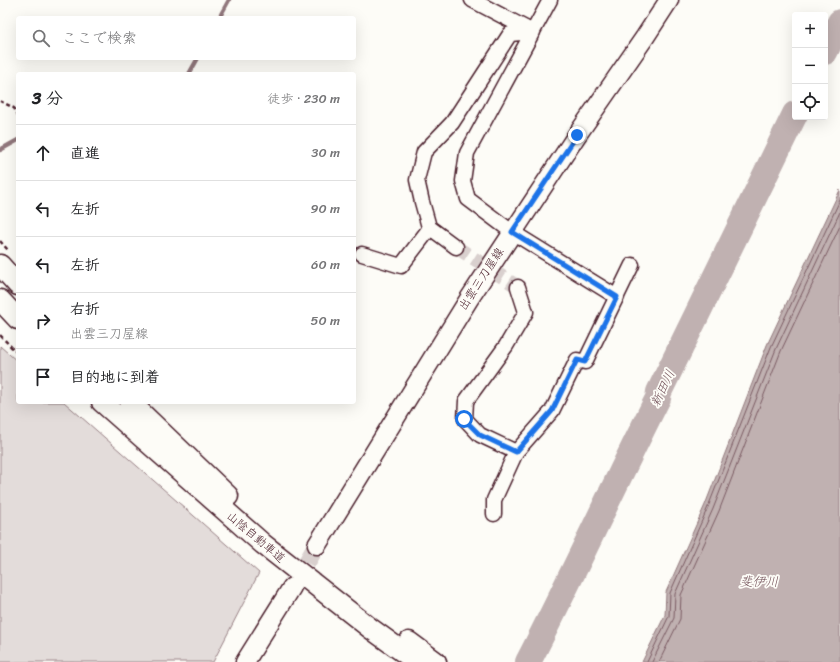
<!DOCTYPE html>
<html lang="ja">
<head>
<meta charset="utf-8">
<style>
	:root { --surface:#fff; --page:#f2f2f2; --text:#202124; --muted:#757577; --line:#e0e0e0 }
	body { margin:0; font-family:Sriracha,"Klee One",sans-serif; background:var(--page); color:var(--text) }
	.controls { position:absolute; right:12px; top:12px; display:grid; overflow:hidden; border-radius:4px; box-shadow:0 4px 16px #0002 }
	.controls button { width:36px; height:36px; display:grid; place-items:center; padding:0; border:0; border-bottom:1px solid var(--line); background:var(--surface); color:var(--text); font:20px sans-serif }
	.stop { position:absolute; width:12px; height:12px; margin:-9px; border:3px solid #1a73e8; border-radius:50%; background:#fff }
	.stop.end { background:#1a73e8; border-color:#fff; box-shadow:0 1px 4px #0008 }
	.list { margin:0; padding:0; list-style:none }
	h2 { display:flex; justify-content:space-between; align-items:center; height:52px; margin:0; padding:0 16px; font-size:17px }
	h2 small { font-size:13px; font-weight:400; color:var(--muted) }
	.list li { display:grid; grid-template-columns:26px 1fr auto; gap:12px; align-items:center; box-sizing:border-box; height:56px; padding:0 16px; border-top:1px solid var(--line) }
	.list b { display:block; font-size:15px; white-space:nowrap }
	.list p { margin:0; font-size:13px; white-space:nowrap; color:var(--muted) }
	.list em { font-size:13px; font-style:normal; color:var(--muted) }
	.icon { flex:none; width:22px; height:22px; fill:none; stroke:currentColor; stroke-width:2; stroke-linecap:round; stroke-linejoin:round }
	.map { position:relative; flex:none; width:840px; height:662px; overflow:hidden }
	.search { position:absolute; background:var(--surface); box-shadow:0 4px 16px #0002; left:16px; top:16px; width:340px; height:44px; display:flex; align-items:center; gap:10px; box-sizing:border-box; padding:0 14px; border-radius:4px; color:var(--muted); font-size:15px }
	.panel { position:absolute; background:var(--surface); box-shadow:0 4px 16px #0002; left:16px; top:72px; width:340px; height:332px; border-radius:4px }
	.map>svg:first-child { display:block }
</style>
</head>
<body>
<div class="map">
<svg width="840" height="662" viewBox="0 0 840 662">
	<rect width="100%" height="100%" fill="#fdfcf7"/>
	<filter id="ink" filterUnits="userSpaceOnUse"><feTurbulence type="fractalNoise" baseFrequency=".025" numOctaves="2"/><feDisplacementMap in="SourceGraphic" scale="8" xChannelSelector="R" yChannelSelector="G"/><feConvolveMatrix kernelMatrix="1 2 1 2 8 2 1 2 1" color-interpolation-filters="sRGB"/></filter>
	<g filter="url(#ink)">
		<path fill="#e3dcda" stroke="#967e82" d="M0,346L18,362V402H64L259,573L213,662H0Z"/>
		<path fill="#c0b1b1" stroke="#91777b" d="M840,190V662H642L665,615L666,592L705,505L767,345Z"/>
		<g fill="none" stroke-linecap="round" stroke-linejoin="round">
			<path stroke="#795961" stroke-width="1" d="M647,662L669,616L670,593L708,507L771,347L840,200
				M652,662L674,618L675,594L713,509L776,349L840,212
				M659,662L680,619L681,595L719,511L781,351L840,226"/>
			<path stroke="#91777b" stroke-width="4.5" d="M219,18L229,0
				M189,74L198,58
				M0,150L18,140"/>
			<path stroke="#c0b1b1" stroke-width="26" d="M825,52L840,22
				M528,662C573,575 614,485 658,398L659,392L795,114"/>
			<path stroke="#d9d0ce" stroke-width="14" stroke-dasharray="14 7" stroke-linecap="butt" d="M456,247L518,287"/>
			<path stroke="#d9d0ce" stroke-width="18" stroke-dasharray="18 9" stroke-linecap="butt" d="M293,586L317,545"/>
			<g stroke="#4a1f2b" stroke-width="17">
				<path id="minor" d="M472,0L533,32
					M550,0L467,153L463,181L468,199L512,232L617,297
					M456,247L429,227L422,202L417,180L424,152L452,123L510,34L533,32
					M362,254L401,266L430,228
					M516,452L480,435L465,419L466,401L506,346L526,312L518,287
					M494,514V500L516,452L552,411L577,360L585,362L632,265"/>
			</g>
			<g stroke="#4a1f2b" stroke-width="21">
				<path id="major" d="M317,545L469,299L577,135L645,37L669,0
					M245,662L292,587"/>
			</g>
			<g stroke="#4a1f2b" stroke-width="23">
				<path id="highway" d="M0,265L18,285
					M0,300L18,319
					M102,402L263,544L370,628L417,662
					M130,402L228,496
					M409,642L436,662"/>
			</g>
			<path stroke="#4a1f2b" stroke-width="2.5" stroke-dasharray="4 3" stroke-linecap="butt" d="M0,101L14,108L18,115
				M0,241L8,250
				M0,335L18,354"/>
			<use href="#minor" stroke="#fdfcf7" stroke-width="14"/>
			<use href="#major" stroke="#fdfcf7" stroke-width="18"/>
			<use href="#highway" stroke="#fdfcf7" stroke-width="20"/>
		</g>
	</g>
	<g fill="none" stroke-linecap="round" stroke-linejoin="round" filter="url(#ink)">
		<path stroke="#1a73e8" stroke-width="5" d="M464,419L480,435L516,452L552,411L577,360L585,362L617,297L512,232L577,135"/>
	</g>
	<g text-anchor="middle" stroke-width="3.5" stroke-linejoin="round" paint-order="stroke">
		<g font-size="12" fill="#4a1f2b" stroke="#fdfcf7">
			<text transform="translate(481 279) rotate(-57)" y="4">出雲三刀屋線</text>
			<text transform="translate(256 537) rotate(40)" y="4">山陰自動車道</text>
		</g>
		<g font-size="13" font-style="italic" fill="#73525a" stroke="#fdfcf7">
			<text transform="translate(662 388) rotate(-64)" y="5">新田川</text>
			<text x="759" y="586">斐伊川</text>
		</g>
	</g>
</svg>
<div class="controls">
<button>+</button>
<button>−</button>
<button><svg class="icon" aria-label="locate" viewBox="0 0 24 24"><circle cx="12" cy="12" r="6"/><path d="M12 2v4M12 18v4M2 12h4M18 12h4"/></svg></button>
</div>
<div class="stop" style="left:464px;top:419px"></div>
<div class="stop end" style="left:577px;top:135px"></div>
<div class="search"><svg class="icon" aria-label="search" viewBox="0 0 24 24"><circle cx="10" cy="10" r="6"/><path d="M15 15l6 6"/></svg>ここで検索</div>
<section class="panel">
<h2>3 分<small>徒歩 · 230 m</small></h2>
<ul class="list">
<li><svg class="icon" aria-label="ahead" viewBox="0 0 24 24"><path d="M12 20V5M6 11l6-6 6 6"/></svg><div><b>直進</b></div><em>30 m</em></li>
<li><svg class="icon" aria-label="left" viewBox="0 0 24 24"><path d="M17 20v-9H6M10 6l-5 5 5 5"/></svg><div><b>左折</b></div><em>90 m</em></li>
<li><svg class="icon" aria-label="left" viewBox="0 0 24 24"><path d="M17 20v-9H6M10 6l-5 5 5 5"/></svg><div><b>左折</b></div><em>60 m</em></li>
<li><svg class="icon" aria-label="right" viewBox="0 0 24 24"><path d="M7 20v-9h11M14 6l5 5-5 5"/></svg><div><b>右折</b><p>出雲三刀屋線</p></div><em>50 m</em></li>
<li><svg class="icon" aria-label="arrive" viewBox="0 0 24 24"><path d="M6 21V4h12l-3 4 3 4H6"/></svg><div><b>目的地に到着</b></div></li>
</ul>
</section>
</div>
</body>
</html>
